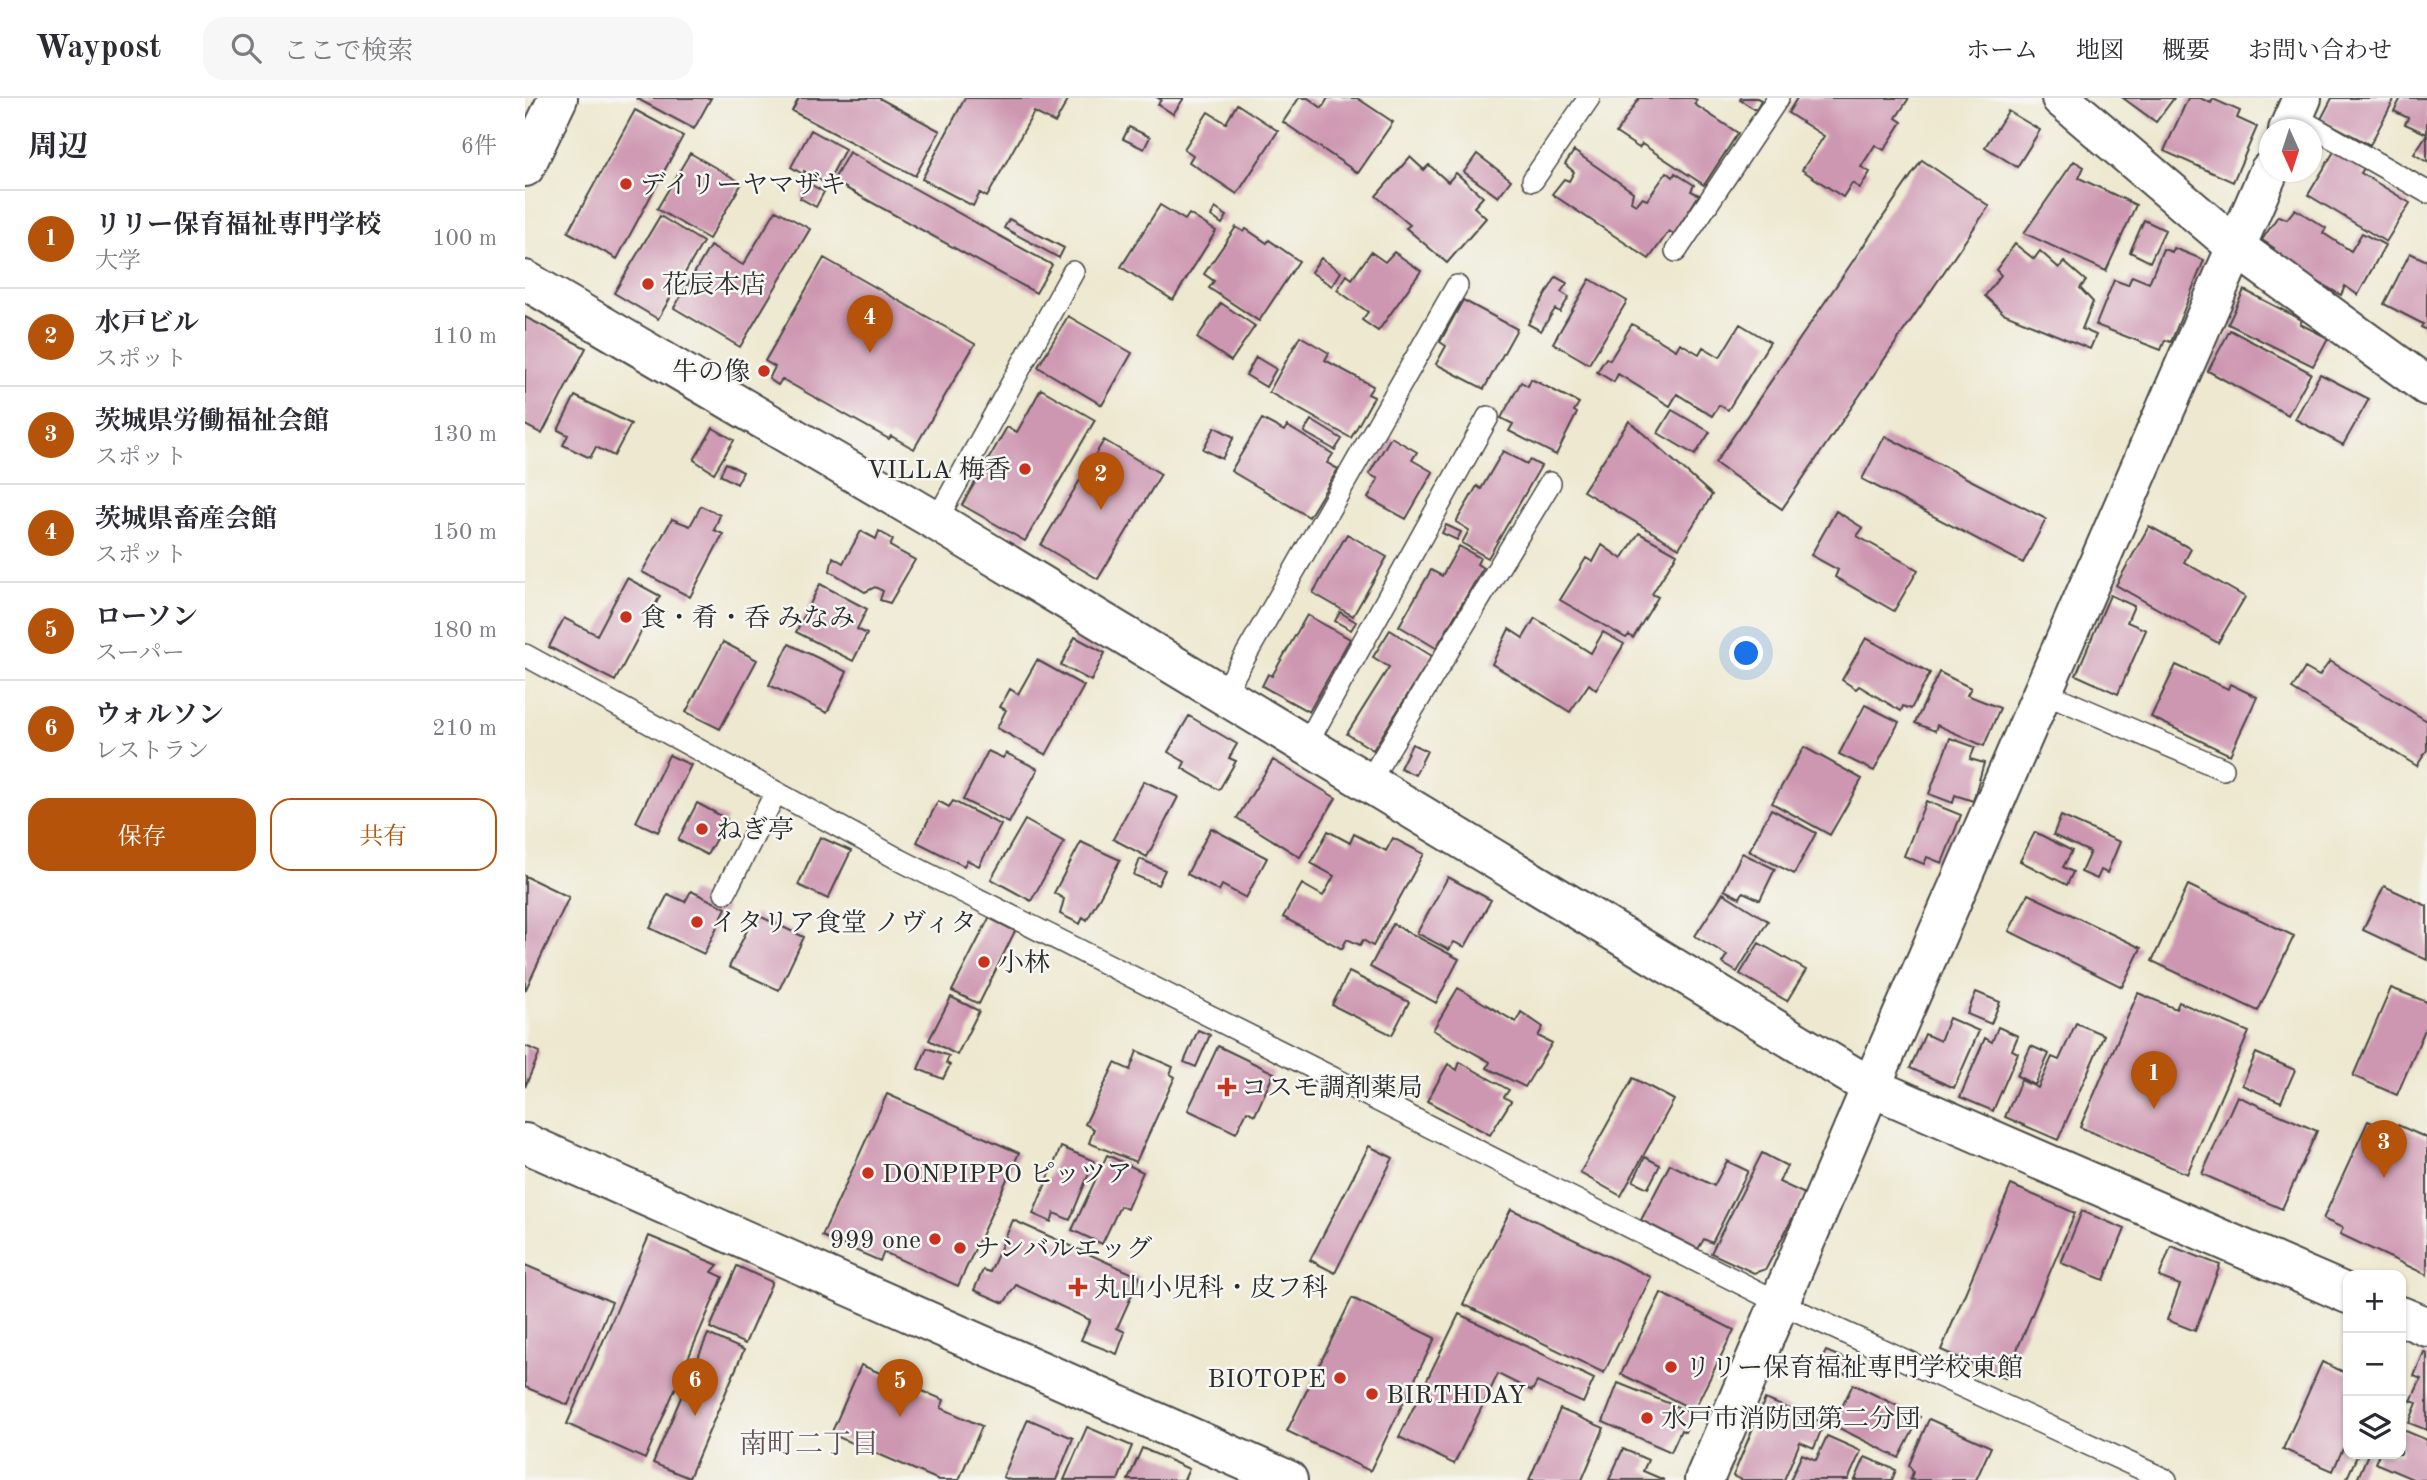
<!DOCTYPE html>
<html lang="ja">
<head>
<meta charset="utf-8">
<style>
	:root { --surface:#fff; --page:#f7f7f7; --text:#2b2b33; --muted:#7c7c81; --line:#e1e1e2; --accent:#b45309 }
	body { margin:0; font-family:"Old Standard TT","Noto Serif JP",serif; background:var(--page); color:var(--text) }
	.controls { position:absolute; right:21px; bottom:21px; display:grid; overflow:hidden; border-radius:14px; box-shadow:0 2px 5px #0004 }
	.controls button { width:63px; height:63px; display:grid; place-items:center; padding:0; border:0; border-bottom:2px solid var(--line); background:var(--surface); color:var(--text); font:35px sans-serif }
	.compass { position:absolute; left:1734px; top:21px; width:63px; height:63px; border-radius:50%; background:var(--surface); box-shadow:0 2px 5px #0004; rotate:177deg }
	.you { position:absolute; left:1222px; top:556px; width:24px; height:24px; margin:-18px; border:5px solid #fff; border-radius:50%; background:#1a73e8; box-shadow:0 0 0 10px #1a73e833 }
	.badge { display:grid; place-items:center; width:46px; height:46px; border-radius:50%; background:var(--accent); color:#fff; font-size:23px; font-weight:700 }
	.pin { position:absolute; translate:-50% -58px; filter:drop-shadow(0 2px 4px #0008) }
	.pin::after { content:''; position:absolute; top:37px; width:24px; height:21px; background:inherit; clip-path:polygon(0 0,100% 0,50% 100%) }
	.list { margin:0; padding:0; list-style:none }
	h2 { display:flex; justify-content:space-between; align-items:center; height:91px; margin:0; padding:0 28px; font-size:30px }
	h2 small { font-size:23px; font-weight:400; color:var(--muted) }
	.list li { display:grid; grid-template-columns:46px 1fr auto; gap:21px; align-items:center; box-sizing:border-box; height:98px; padding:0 28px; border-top:2px solid var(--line) }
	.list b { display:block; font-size:26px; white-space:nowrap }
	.list p { margin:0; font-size:23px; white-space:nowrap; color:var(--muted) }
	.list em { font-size:23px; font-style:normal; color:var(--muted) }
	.actions { display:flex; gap:14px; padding:21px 28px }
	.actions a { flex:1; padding:16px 0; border:2px solid var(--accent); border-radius:21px; text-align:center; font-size:24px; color:var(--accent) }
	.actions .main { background:var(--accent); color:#fff }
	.icon { flex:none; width:38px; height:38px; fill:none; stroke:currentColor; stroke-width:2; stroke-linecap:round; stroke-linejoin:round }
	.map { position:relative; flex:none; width:1902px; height:1382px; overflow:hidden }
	header { display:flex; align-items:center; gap:42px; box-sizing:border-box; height:98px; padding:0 35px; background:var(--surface); border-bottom:2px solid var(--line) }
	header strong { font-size:33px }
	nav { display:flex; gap:38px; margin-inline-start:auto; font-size:24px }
	.search { width:490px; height:63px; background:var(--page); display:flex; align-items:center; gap:18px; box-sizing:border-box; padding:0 24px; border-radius:21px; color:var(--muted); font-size:26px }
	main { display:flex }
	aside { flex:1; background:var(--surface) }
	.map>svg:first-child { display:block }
</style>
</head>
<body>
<header>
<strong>Waypost</strong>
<div class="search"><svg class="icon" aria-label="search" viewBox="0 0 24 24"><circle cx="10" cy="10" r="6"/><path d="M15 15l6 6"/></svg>ここで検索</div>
<nav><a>ホーム</a><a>地図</a><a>概要</a><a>お問い合わせ</a></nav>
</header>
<main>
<aside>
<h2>周辺<small>6件</small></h2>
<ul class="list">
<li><span class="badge">1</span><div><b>リリー保育福祉専門学校</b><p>大学</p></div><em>100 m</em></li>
<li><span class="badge">2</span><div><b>水戸ビル</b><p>スポット</p></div><em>110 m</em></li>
<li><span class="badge">3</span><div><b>茨城県労働福祉会館</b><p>スポット</p></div><em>130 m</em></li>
<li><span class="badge">4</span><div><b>茨城県畜産会館</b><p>スポット</p></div><em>150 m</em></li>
<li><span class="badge">5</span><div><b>ローソン</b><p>スーパー</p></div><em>180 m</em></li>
<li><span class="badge">6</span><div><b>ウォルソン</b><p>レストラン</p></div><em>210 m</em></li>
</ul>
<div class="actions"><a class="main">保存</a><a>共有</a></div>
</aside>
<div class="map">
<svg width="1902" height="1382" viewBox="0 0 1902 1382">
	<rect width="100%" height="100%" fill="#f6f6f2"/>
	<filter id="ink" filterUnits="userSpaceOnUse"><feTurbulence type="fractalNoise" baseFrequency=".0143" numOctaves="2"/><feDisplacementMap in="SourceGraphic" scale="14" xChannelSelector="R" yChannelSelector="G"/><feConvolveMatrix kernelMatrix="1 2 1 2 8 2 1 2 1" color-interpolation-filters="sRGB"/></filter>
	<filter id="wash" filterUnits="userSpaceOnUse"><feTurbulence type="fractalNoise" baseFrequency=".00686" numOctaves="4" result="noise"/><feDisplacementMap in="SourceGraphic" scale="28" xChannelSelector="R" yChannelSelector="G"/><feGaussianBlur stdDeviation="1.57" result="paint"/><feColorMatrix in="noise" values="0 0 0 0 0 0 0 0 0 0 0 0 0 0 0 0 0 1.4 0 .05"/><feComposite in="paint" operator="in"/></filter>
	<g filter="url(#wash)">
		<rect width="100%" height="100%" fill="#ede8cf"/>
		<g id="blocks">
			<path fill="#ce97b1" d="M111,0H186L169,31Z
				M274,0H354L415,33L390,78L267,13Z
				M440,0H544L530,25L509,14L462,99L455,95L448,108L397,81Z
				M633,0H659L648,16L633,6L636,2Z
				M774,0H783L797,10L803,0H832L868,24L833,75L758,24Z
				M1114,0H1168L1172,2L1169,6L1213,35L1179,87L1117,46L1114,50L1091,35Z
				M1216,0H1232L1236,2L1231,12L1215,2Z
				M1272,0H1384L1371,20L1377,24L1359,52L1350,47L1336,69L1345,74L1335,90L1327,85L1318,99L1277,72L1299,38L1263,15Z
				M1598,0H1649L1631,24Z
				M1663,0H1675L1686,5L1688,1L1715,13L1712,20L1732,29L1708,84L1639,53Z
				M1807,0H1870L1845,47L1796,21Z
				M1876,0H1902V64L1889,56L1902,36L1880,26L1883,20L1869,13Z
				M712,6L753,33L712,96L664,64L668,57L659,51L683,14L701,25Z
				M110,12L158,38L92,161L43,134Z
				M1483,13L1515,32L1492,69L1460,49Z
				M604,29L625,39L619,51L598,41Z
				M286,32L320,51L302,86L279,73L278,76L266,69Z
				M1810,52L1839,70L1836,75L1885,105L1861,144L1783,97Z
				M1049,53L1108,94L1106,104L1111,107L1117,100L1122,102L1142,74L1148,79L1150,75L1169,87L1166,93L1174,97L1149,136L1144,133L1124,161L1027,96L1039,81L1044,83L1049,74L1040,66Z
				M324,54L527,167L511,195L308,83Z
				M165,55L217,85L184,141L132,111Z
				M952,56L986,82L973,99L939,74Z
				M885,59L899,72L904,67L923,84L931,75L958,99L949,109L961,120L922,165L881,130L885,127L851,98Z
				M1397,62L1464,108L1257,411L1190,365Z
				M1549,63L1559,69L1554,80L1611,107L1581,173L1499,135Z
				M283,85L299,94L291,109L275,100Z
				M635,107L660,122L664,116L691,133L648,202L596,169Z
				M690,110L702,118L697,126L686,118Z
				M1770,111L1801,130L1798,135L1826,153L1837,135L1860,147L1833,197L1820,188L1816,197L1745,157L1749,150L1737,142L1753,118L1762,121Z
				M251,112L285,131L215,249L149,210L185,148L218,167Z
				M135,118L178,144L133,221L89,195Z
				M484,121L539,150L534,160L479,130Z
				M1619,122L1640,132L1625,164L1605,154Z
				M711,129L719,134L721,131L742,145L744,142L774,163L734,223L684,190L689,183L679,176Z
				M1490,146L1509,161L1515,153L1534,170L1539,164L1561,183L1555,190L1568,204L1557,231L1571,237L1565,251L1478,215L1460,198L1476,177L1471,172Z
				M1649,150L1679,162L1646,244L1640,242L1636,252L1571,227L1589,182L1603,187L1607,178L1624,185L1638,151L1647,154Z
				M846,154L860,164L869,154L896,173L853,233L837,222L843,214L812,192L822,177L827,181Z
				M1885,155L1902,163V232L1896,229L1898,226L1859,206Z
				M299,160L450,246L389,351L366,338L364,341L257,281L253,287L244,281L250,269L240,263Z
				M796,160L816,174L807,188L786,174Z
				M1031,179L1042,185L1036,194L1044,199L1035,214L1030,211L1016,233L1003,226Z
				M1065,181L1102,203L1064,266L1028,245Z
				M1719,192L1777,222L1775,226L1803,240L1788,268L1703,226Z
				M938,202L992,231L959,291L911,266L921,248L915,244Z
				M696,205L730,228L706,263L672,240Z
				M543,218L607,255L577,307L513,269Z
				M0,219L61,250L17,336L0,327Z
				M1107,226L1151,252L1155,245L1174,256L1178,249L1195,259L1215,226L1245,244L1203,312L1194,307L1187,318L1152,296L1145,308L1093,276L1089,284L1072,274L1081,260L1085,262Z
				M1705,232L1786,275L1763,317L1683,273Z
				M775,238L804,255L800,262L848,288L843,296L849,299L826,340L744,294Z
				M731,259L751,271L741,289L721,277Z
				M1795,276L1844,301L1818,347L1770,321Z
				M1006,281L1054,305L1049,313L1052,315L1031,357L984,333L988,326L976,320L996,284L1003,288Z
				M516,291L570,322L500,443L437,407L482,329L492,334Z
				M50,298L106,326L89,358L71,349L65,360L38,347L43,337L33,332Z
				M1147,312L1185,334L1170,357L1133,335Z
				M737,321L759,333L762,328L808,356L802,365L813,371L784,419L706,373Z
				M786,322L817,341L810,352L779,334Z
				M1104,323L1187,397L1154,450L1058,393Z
				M690,329L709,339L697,361L678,351Z
				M188,330L209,342L189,375L169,362Z
				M1360,338L1521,421L1498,465L1337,381Z
				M866,339L892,354L887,362L908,374L881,421L843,400L853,381L844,376Z
				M579,342L636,376L573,481L516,447Z
				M978,353L1002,366L1005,362L1016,368L963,460L937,445L944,432L931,424L952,388L956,391Z
				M201,365L218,374L212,386L195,377Z
				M176,408L195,417L189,432L198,436L165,499L117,474L147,421L165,428Z
				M1311,413L1338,430L1332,438L1393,472L1369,513L1310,479L1313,472L1286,457Z
				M921,427L936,434L932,442L917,435Z
				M1624,428L1666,451L1659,464L1720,499L1693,545L1591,487Z
				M336,433L351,441L354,433L368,442L365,448L390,462L365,505L355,502L358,493L350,489L340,494L305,473L308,459L318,465Z
				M1114,435L1152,456L1127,496L1133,499L1108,540L1104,537L1101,540L1035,502L1061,460L1068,464L1077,447L1097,461Z
				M822,436L862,459L828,518L788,495Z
				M934,448L955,460L952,466L958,470L911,550L874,528L906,472L917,478Z
				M102,480L135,498L90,583L24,549L39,520L72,537Z
				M295,486L342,511L332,531L342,536L328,563L271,534Z
				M1585,497L1609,508L1602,524L1621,532L1593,596L1551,577Z
				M815,514L831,524L826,532L810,523Z
				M782,517L825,541L784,614L737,588L743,576L747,578Z
				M1010,520L1066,555L1078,534L1099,546L1071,592L1064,586L1045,614L967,566L984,531L998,540Z
				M865,532L907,558L848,652L822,636L864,569L848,559Z
				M550,539L580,555L566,583L536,567Z
				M1341,540L1405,575L1386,611L1378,608L1376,613L1334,588L1331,591L1317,582Z
				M198,544L232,562L195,631L161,614Z
				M264,546L322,574L302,615L244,587Z
				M512,562L559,588L521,657L472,630L481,612L475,609L485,591L493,596Z
				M1805,563L1902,623V652L1892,668L1767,591L1780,570L1794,578Z
				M1651,567L1703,591L1705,586L1732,599L1705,657L1626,619Z
				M1414,574L1446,590L1442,597L1475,610L1459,648L1412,627L1410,633L1390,625Z
				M1340,607L1374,624L1349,673L1314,656Z
				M664,618L712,646L704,660L711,663L694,692L657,670L660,664L643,654Z
				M1425,640L1450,649L1445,661L1459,665L1448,703L1430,697L1428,705L1404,696Z
				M887,646L902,653L890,677L875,670Z
				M1279,649L1337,681L1305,737L1247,705Z
				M463,653L478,660L481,655L513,671L484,725L438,702Z
				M144,657L166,667L133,734L111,724Z
				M748,662L811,700L775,759L712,720Z
				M619,683L653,699L622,759L588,741Z
				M413,703L424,709L428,703L476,727L454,768L442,762L439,768L392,744Z
				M1401,703L1436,717L1417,765L1402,759L1399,766L1379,758Z
				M172,705L202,721L182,757L153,742Z
				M1246,711L1291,735L1269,776L1224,753Z
				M1536,718L1595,744L1582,775L1576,772L1572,781L1556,774L1565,754L1528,737Z
				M500,722L539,744L506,803L466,781Z
				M686,730L742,760L721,800L697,787L694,793L662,776Z
				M803,733L825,745L829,736L861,753L868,740L899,756L848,848L838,842L835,847L822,841L817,851L758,819L777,786L798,798L809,778L786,765Z
				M1510,734L1547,753L1538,769L1548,774L1542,787L1495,763Z
				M295,739L326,753L303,801L273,787Z
				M556,744L595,762L562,822L558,819L555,826L535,816L539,801L529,795Z
				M1217,755L1250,771L1235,802L1218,794L1215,800L1199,792Z
				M615,761L640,772L633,787L609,777Z
				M0,778L44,799L0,893Z
				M923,779L966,802L940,849L929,844L924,852L892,835Z
				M1663,787L1769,838L1733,913L1627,863Z
				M1859,788L1902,808V862L1838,832Z
				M166,793L201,810L179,856L125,830L143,796L160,804Z
				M1198,795L1243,823L1212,874L1197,865L1202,857L1170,838Z
				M1503,796L1616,850L1597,889L1484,833Z
				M230,816L279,839L254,892L204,869Z
				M464,820L490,833L454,906L427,893Z
				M868,826L934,861L911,905L845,869Z
				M1234,845L1281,872L1262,903L1215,876Z
				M824,874L884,904L867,937L807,907Z
				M933,890L991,924L996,914L1018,929L1013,938L1027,945L1000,989L962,970L965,964L908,932Z
				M1866,890L1902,904V927L1872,997L1828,978Z
				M1451,894L1475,904L1466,926L1442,916Z
				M1613,895L1651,911L1654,904L1724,934L1662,1076L1555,1029Z
				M426,899L454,913L432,957L404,942Z
				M1424,920L1454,933L1429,990L1385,970L1400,936L1415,943Z
				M1551,925L1579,937L1533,1042L1480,1019L1496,982L1513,990L1527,959L1534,962Z
				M1473,929L1493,938L1487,952L1493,955L1468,1013L1435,999L1460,940L1467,944Z
				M673,932L685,937L671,969L659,964Z
				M0,948L15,954L0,989Z
				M693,948L749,975L730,1017L722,1013L711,1035L663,1012Z
				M1506,948L1524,956L1510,987L1492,978Z
				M402,950L424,958L421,965L425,967L418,981L393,971Z
				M612,953L648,969L645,976L650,979L611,1064L564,1045L569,1031L560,1026L590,965L605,972Z
				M1731,955L1770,972L1756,1004L1717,987Z
				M935,964L984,992L979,999L986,1003L965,1037L902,1003L923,966L932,972Z
				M1108,980L1149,1002L1096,1098L1055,1075Z
				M362,996L494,1055L433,1188L359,1154L355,1163L297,1138Z
				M1712,998L1792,1033L1757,1111L1677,1076Z
				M1843,1023L1870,1035L1873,1027L1902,1040V1177L1815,1136L1818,1130L1798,1121Z
				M844,1048L868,1060L810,1175L785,1162Z
				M536,1049L569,1063L545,1122L529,1115L526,1124L508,1116Z
				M1237,1055L1262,1068L1254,1084L1280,1096L1241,1171L1229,1175L1186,1155Z
				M582,1057L618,1074L602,1111L595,1108L577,1146L547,1132Z
				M1120,1059L1135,1067L1123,1090L1108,1083Z
				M1202,1063L1223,1073L1187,1145L1179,1141L1173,1151L1116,1122L1145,1066L1189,1088Z
				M1486,1087L1550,1115L1480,1280L1416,1252Z
				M986,1111L1126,1179L1079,1275L938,1206Z
				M1557,1113L1600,1131L1579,1182L1536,1165Z
				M488,1122L615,1179L592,1230L600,1234L592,1256L556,1242L565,1222L491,1187L479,1205L449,1192L458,1172L465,1174Z
				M124,1138L193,1167L187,1174L198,1179L120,1361L42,1326Z
				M1646,1148L1695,1167L1670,1233L1642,1222L1655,1187L1634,1179Z
				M0,1167L87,1204L43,1307L0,1289Z
				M212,1168L247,1184L220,1246L185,1230Z
				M1136,1195L1209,1232L1169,1312L1096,1276Z
				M827,1200L910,1240L845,1373L762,1333Z
				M934,1216L1069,1281L1058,1305L1012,1284L1007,1293L973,1276L929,1366L874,1339Z
				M183,1236L219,1252L164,1380L128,1365Z
				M1301,1253L1330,1265L1325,1278L1295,1265Z
				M1899,1254L1902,1255V1332L1884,1325L1892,1305L1886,1303L1896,1281L1889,1278Z
				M1797,1264L1823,1276V1339L1808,1373L1758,1351Z
				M336,1267L419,1302L416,1310L457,1328L434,1382H414L306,1336Z
				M1093,1285L1168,1315L1160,1334L1156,1332L1146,1354L1078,1324Z
				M1328,1286L1395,1319L1374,1360L1308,1327Z
				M1240,1301L1299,1325L1289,1350L1275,1344L1259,1382H1217L1208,1378Z
				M1035,1311L1079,1330L1057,1382H1004Z
				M503,1321L548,1340L531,1382H485L478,1379Z
				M1404,1321L1466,1349L1451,1382H1385L1388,1374L1384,1367Z
				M562,1329L607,1348L593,1382H539Z
				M1876,1331L1902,1342V1382H1890L1850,1365L1854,1356H1876Z
				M1302,1338L1336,1353L1323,1382H1265L1277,1356L1291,1362Z
				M617,1350L664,1371L659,1382H603Z
				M1098,1351L1123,1362L1118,1373L1139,1382H1084Z
				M1833,1356H1843L1832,1382H1821Z
				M1340,1359L1371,1372L1367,1382H1330Z"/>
		</g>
	</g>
	<g filter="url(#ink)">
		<use href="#blocks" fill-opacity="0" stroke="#484744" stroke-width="2"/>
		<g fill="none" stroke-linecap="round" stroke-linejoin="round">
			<g stroke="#484744" stroke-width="24">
				<path id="service" d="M1769,18L1902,94
					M1008,82L1064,0
					M1151,153L1253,0
					M411,423L548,174
					M0,557L377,763L1255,1205L1641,1382
					M1519,594L1698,671
					M698,597L932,188
					M781,647L963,319
					M843,685L1025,385
					M200,794L251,694"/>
			</g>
			<g stroke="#484744" stroke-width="42">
				<path id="minor" d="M1536,0L1711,149L1902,288
					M1763,32L1777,0
					M0,1045L763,1382
					M1179,1382L1346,989L1744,73"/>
			</g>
			<g stroke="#484744" stroke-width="42">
				<path id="tertiary" d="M0,69L33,0
					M0,182L411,423L1346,989L1823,1196
					M1876,1218L1902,1229"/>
			</g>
			<use href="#service" stroke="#fff" stroke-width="21"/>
			<use href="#minor" stroke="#fff" stroke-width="38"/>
			<use href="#tertiary" stroke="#fff" stroke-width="38"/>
		</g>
	</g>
	<g fill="#c8321e" stroke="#f6f6f2" stroke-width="2.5">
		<circle cx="101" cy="86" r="7"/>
		<circle cx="123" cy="186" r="7"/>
		<circle cx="239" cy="273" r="7"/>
		<circle cx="500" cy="371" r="7"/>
		<circle cx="101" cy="519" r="7"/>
		<circle cx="177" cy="731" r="7"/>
		<circle cx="172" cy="824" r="7"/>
		<circle cx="459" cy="864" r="7"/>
		<path d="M698.5 978.5h7v7h7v7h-7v7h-7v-7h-7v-7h7z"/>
		<circle cx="343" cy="1075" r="7"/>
		<circle cx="410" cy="1141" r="7"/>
		<circle cx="435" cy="1150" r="7"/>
		<path d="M549.5 1178.5h7v7h7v7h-7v7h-7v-7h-7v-7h7z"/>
		<circle cx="1146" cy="1269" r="7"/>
		<circle cx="815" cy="1280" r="7"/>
		<circle cx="847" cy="1296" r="7"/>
		<circle cx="1122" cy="1320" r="7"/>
	</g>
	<g text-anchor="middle" stroke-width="5" stroke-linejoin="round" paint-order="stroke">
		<g font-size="26" fill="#2b2b2b" stroke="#f6f6f2" text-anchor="start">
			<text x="115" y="95">デイリーヤマザキ</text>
			<text x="137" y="195">花辰本店</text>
			<text x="225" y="282" text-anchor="end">牛の像</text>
			<text x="486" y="380" text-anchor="end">VILLA 梅香</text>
			<text x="115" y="528">食・肴・呑 みなみ</text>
			<text x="191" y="740">ねぎ亭</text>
			<text x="186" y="833">イタリア食堂 ノヴィタ</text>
			<text x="473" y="873">小林</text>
			<text x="716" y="998">コスモ調剤薬局</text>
			<text x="357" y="1084">DONPIPPO ピッツア</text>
			<text x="396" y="1150" text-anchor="end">999 one</text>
			<text x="449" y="1159">ナンバルエッグ</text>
			<text x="569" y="1198">丸山小児科・皮フ科</text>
			<text x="1160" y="1278">リリー保育福祉専門学校東館</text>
			<text x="801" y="1289" text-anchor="end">BIOTOPE</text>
			<text x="861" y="1305">BIRTHDAY</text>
			<text x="1136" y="1329">水戸市消防団第二分団</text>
		</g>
		<g font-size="28" fill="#64515a" stroke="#f6f6f2">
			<text x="284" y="1355">南町二丁目</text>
		</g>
	</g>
</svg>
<div class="controls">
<button>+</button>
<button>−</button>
<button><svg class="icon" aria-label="layers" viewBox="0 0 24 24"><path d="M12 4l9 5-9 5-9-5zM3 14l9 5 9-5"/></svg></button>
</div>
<svg class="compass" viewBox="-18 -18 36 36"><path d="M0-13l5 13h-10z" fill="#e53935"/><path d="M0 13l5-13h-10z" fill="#7c7c81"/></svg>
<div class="you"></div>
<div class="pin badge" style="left:1629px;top:1011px">1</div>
<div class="pin badge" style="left:576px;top:412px">2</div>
<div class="pin badge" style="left:1859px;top:1080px">3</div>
<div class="pin badge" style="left:345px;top:255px">4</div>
<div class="pin badge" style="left:375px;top:1319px">5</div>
<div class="pin badge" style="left:170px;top:1318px">6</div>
</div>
</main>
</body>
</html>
